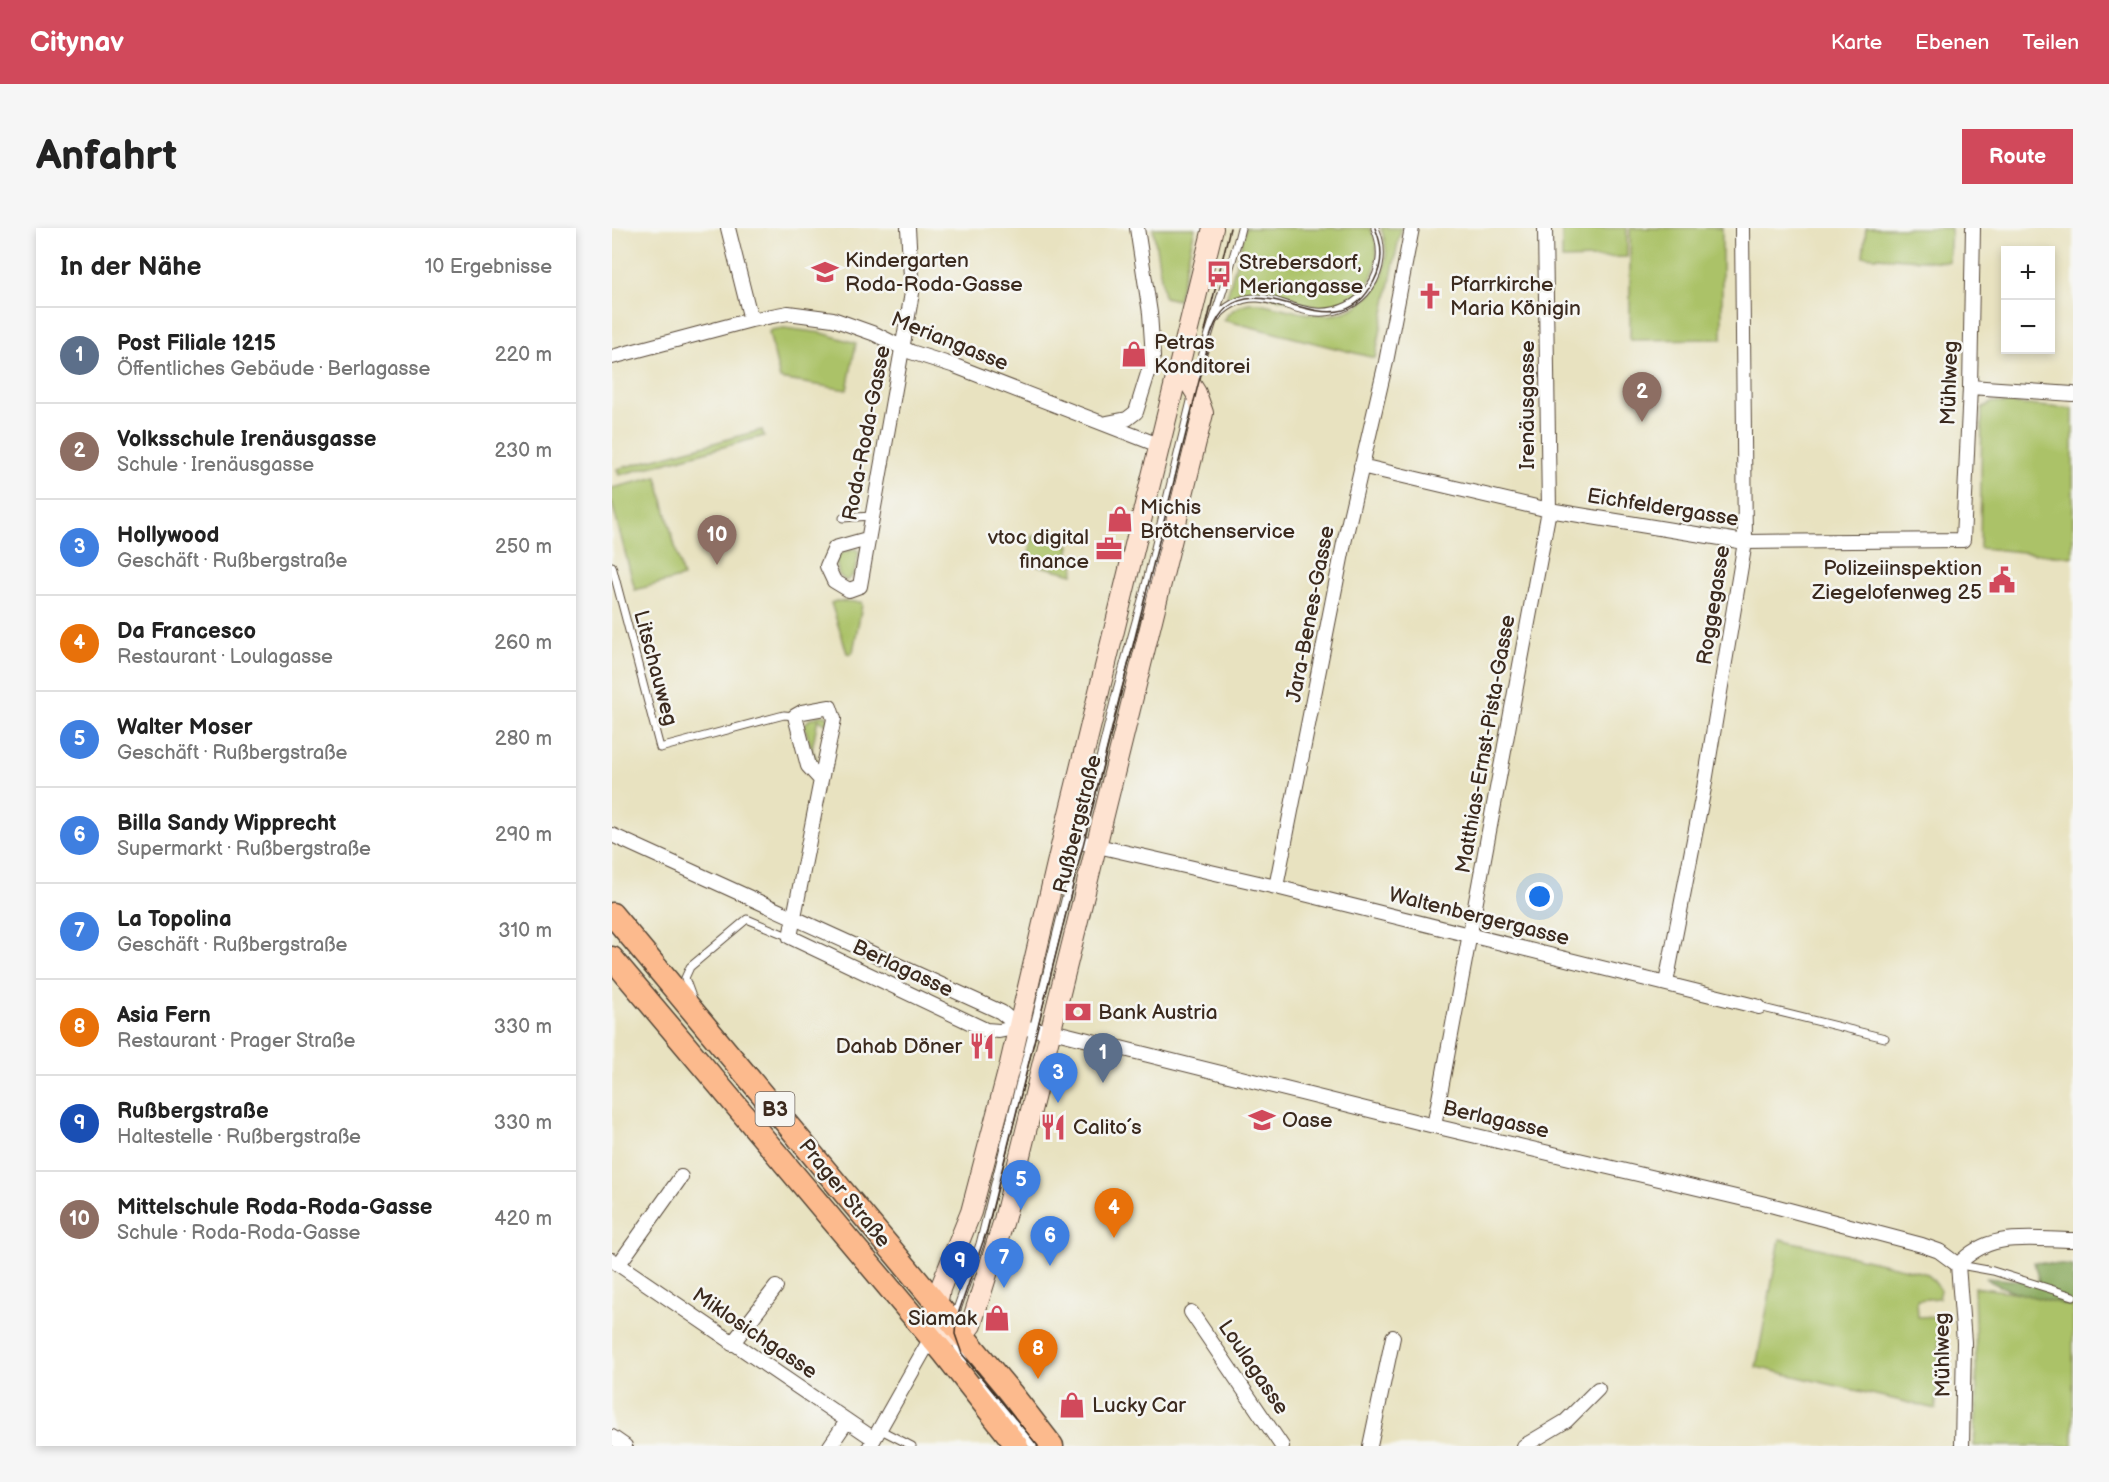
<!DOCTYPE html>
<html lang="de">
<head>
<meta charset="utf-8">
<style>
	:root { --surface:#fff; --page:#f6f6f6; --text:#222; --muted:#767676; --line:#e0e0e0; --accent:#d1495b }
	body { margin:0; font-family:"Balsamiq Sans",sans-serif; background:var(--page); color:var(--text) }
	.controls { position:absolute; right:18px; top:18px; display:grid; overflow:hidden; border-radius:0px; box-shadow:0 3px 9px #0003 }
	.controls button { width:54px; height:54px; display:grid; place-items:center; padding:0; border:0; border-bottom:2px solid var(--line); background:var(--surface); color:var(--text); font:30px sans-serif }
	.you { position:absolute; left:928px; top:669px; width:21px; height:21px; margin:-15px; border:4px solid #fff; border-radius:50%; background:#1a73e8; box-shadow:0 0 0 9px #1a73e833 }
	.badge { display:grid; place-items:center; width:39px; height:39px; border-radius:50%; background:var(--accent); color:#fff; font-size:20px; font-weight:700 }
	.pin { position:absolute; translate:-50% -50px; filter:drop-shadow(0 2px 3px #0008) }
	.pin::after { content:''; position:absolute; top:32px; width:21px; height:18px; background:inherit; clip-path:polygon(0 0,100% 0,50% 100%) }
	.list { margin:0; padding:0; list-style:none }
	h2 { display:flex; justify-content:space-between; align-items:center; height:78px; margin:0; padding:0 24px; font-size:26px }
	h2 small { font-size:20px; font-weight:400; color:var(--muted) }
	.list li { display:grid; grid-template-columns:39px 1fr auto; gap:18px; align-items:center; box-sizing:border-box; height:96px; padding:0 24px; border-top:2px solid var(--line) }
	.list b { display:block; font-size:22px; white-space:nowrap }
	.list p { margin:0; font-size:20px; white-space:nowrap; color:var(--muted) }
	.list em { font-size:20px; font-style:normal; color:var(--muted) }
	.map { position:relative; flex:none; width:1461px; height:1218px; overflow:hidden; border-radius:0px }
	header { display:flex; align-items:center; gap:36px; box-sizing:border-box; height:84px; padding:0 30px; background:var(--accent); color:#fff }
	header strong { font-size:28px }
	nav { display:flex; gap:33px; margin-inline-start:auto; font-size:21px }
	.intro { display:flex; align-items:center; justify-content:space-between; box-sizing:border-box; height:144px; padding:0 36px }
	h1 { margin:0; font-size:42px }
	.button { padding:15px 27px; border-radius:0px; background:var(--accent); color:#fff; font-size:21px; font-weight:700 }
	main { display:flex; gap:36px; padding:0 36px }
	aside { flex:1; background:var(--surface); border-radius:0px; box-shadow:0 3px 9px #0003 }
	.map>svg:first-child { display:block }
</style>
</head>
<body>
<header>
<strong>Citynav</strong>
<nav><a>Karte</a><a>Ebenen</a><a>Teilen</a></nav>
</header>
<div class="intro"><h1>Anfahrt</h1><a class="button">Route</a></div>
<main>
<aside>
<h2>In der Nähe<small>10 Ergebnisse</small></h2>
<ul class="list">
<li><span class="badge" style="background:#5c6f8a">1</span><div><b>Post Filiale 1215</b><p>Öffentliches Gebäude · Berlagasse</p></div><em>220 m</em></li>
<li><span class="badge" style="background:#8d6e63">2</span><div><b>Volksschule Irenäusgasse</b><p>Schule · Irenäusgasse</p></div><em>230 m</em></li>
<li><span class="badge" style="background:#3f7fe0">3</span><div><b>Hollywood</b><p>Geschäft · Rußbergstraße</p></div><em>250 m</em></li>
<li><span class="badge" style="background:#e8710a">4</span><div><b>Da Francesco</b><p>Restaurant · Loulagasse</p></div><em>260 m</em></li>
<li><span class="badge" style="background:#3f7fe0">5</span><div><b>Walter Moser</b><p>Geschäft · Rußbergstraße</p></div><em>280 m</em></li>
<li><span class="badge" style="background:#3f7fe0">6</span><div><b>Billa Sandy Wipprecht</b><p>Supermarkt · Rußbergstraße</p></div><em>290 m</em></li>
<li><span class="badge" style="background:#3f7fe0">7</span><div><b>La Topolina</b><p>Geschäft · Rußbergstraße</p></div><em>310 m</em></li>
<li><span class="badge" style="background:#e8710a">8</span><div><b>Asia Fern</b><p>Restaurant · Prager Straße</p></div><em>330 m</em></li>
<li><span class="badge" style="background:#1a4fb4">9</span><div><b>Rußbergstraße</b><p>Haltestelle · Rußbergstraße</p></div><em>330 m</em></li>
<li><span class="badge" style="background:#8d6e63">10</span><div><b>Mittelschule Roda-Roda-Gasse</b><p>Schule · Roda-Roda-Gasse</p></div><em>420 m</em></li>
</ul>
</aside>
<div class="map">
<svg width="1461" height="1218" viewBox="0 0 1461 1218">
	<rect width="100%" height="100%" fill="#f6f6f2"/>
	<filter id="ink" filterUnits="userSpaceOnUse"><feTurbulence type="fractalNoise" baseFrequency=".0167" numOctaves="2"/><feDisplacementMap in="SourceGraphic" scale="12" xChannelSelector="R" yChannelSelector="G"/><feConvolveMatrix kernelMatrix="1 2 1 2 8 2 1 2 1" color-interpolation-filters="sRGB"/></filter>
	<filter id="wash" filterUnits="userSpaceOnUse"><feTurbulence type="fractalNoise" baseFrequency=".008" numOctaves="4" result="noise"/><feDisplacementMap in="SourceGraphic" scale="24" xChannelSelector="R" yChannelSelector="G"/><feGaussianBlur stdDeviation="1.35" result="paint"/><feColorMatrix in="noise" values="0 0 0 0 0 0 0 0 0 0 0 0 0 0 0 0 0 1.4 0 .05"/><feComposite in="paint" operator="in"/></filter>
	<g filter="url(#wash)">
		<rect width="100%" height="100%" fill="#e8e2c0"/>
		<path fill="#abc267" stroke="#737642" stroke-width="1.5" d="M541,0H583L566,72L552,69Z
			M634,0H758C766,14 767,31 761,45C734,116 665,51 620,72L615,68Z
			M769,0H789L763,130L611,92C617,84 626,77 637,75C646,74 656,77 665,79C702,89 740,96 765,58C776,41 776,19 769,0Z
			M950,0H1015V29L950,31Z
			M1018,0H1110V111L1018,112Z
			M1254,0H1339L1337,34L1251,28Z
			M172,100L210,105L244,115L235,162L168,151L157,104L159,102Z
			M1381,174L1461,181V329L1368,320L1370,180Z
			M150,202L152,208L7,247L5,241Z
			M45,249L71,349L23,362L0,275V260Z
			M421,308L458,317L456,328L464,330L461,346L415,335Z
			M244,321L247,324L242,346L234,353L227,347L224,332L229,325Z
			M224,373L249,374L250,377L241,424L239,426L235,425L219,375Z
			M209,487H215L216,494L213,496L206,491L200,521L207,536L204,535L192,497L198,491Z
			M1168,1011L1316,1046L1328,1061L1327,1070L1305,1072L1306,1089L1328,1088L1324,1181L1144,1139Z
			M1362,1059L1423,1067L1461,1079V1218H1362L1365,1170Z"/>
		<path fill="#88a85c" stroke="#62693d" stroke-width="1.5" d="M1422,1034L1461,1038V1079C1432,1070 1399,1067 1373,1050L1427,1054Z"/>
	</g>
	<g filter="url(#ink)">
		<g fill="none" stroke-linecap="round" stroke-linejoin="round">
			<g stroke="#554636" stroke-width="9">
				<path id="lane" d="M602,92C612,79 628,69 646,70C665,71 684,83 704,84C751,87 781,42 763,0
					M583,155C596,102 616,53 629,0
					M231,290L259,288
					M0,338L48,520L172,487L183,488
					M80,769L73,750L78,739L135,691L178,709
					M1147,779L1273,810
					M1348,1037L1381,1043L1461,1068
					M342,1090L368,1016L505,462L533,361L580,169
					M341,1110L352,1132
					M368,1153L421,1218
					M267,1201L300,1218"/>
			</g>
			<g stroke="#554636" stroke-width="16">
				<path id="street" d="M116,0L139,92
					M0,129L139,92L176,85L221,91L263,106L299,124L343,138L549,218
					M1358,159L1461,166
					M495,195L515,191L524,184L541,129L538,85L525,0
					M749,238L937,282L1133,314L1351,312L1358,159L1361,0
					M255,311L223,320L215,338L222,353L237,362L248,358L300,65L296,0
					M218,479L222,491L209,552L196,538L183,488L190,484Z
					M209,552L178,709L374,802L387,803L407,799L448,805L822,898L1162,978L1310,1017L1327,1023L1346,1037
					M0,607L389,784L407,799
					M451,610L664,659L1147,779
					M664,659L732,315L774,134L800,0
					M1054,755L1092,560L1133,314L1130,0
					M822,898L937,282L933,0
					M0,1032L262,1211
					M7,1036L69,949
					M1346,1037L1352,1114L1350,1218
					M1346,1037C1377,1002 1418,1012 1461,1012
					M579,1084L670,1218
					M120,1116L164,1059
					M0,1209L13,1218
					M218,1218L235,1193
					M258,1218L319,1110
					M758,1218L781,1109
					M912,1218L954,1193L986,1161"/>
			</g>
			<g stroke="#554636" stroke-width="22">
				<path id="secondary" d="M568,139L584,165L591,185L392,992L359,1097L351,1107L319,1110L328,1061L359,984L398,836L451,610L601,0"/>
			</g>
			<g stroke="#554636" stroke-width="25">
				<path id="primary" d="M0,686L399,1165L440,1218
					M0,730L332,1125L405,1218"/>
			</g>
			<use href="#lane" stroke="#fff" stroke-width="7"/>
			<use href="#street" stroke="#fff" stroke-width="14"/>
			<use href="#secondary" stroke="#fee3d1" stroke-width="20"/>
			<use href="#primary" stroke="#fcba8d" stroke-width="22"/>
			<path stroke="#3b2a1e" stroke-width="1.5" d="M593,103L618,0
				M426,1218L350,1126L343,1106L344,1092L375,1002L598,109C604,90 613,75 634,71C677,63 731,115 762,53C771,36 771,18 763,0"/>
		</g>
	</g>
	<defs>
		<g id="school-bare" transform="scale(2.07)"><path d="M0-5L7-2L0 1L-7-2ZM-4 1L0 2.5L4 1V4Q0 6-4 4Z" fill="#d1495b" stroke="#f6f6f2" stroke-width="2.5" paint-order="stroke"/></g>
		<g id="bus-bare" transform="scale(2.07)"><path d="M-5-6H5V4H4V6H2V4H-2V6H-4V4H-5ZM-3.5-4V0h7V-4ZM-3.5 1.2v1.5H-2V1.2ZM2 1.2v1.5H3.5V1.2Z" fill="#d1495b" stroke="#f6f6f2" stroke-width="2.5" paint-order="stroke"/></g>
		<g id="church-bare" transform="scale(2.07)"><path d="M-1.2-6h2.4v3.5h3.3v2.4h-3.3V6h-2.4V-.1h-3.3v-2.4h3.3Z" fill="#d1495b" stroke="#f6f6f2" stroke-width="2.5" paint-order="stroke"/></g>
		<g id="shop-bare" transform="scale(2.07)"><path d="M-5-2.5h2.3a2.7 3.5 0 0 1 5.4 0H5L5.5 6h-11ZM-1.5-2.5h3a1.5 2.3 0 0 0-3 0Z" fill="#d1495b" stroke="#f6f6f2" stroke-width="2.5" paint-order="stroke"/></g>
		<g id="office-bare" transform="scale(2.07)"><path d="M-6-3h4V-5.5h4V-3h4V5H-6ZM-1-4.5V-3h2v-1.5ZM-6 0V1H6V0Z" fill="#d1495b" stroke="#f6f6f2" stroke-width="2.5" paint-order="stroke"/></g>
		<g id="civic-bare" transform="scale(2.07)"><path d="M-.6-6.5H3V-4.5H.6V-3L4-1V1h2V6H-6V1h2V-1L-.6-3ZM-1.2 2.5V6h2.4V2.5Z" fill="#d1495b" stroke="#f6f6f2" stroke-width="2.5" paint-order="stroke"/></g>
		<g id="bank-bare" transform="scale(2.07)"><path d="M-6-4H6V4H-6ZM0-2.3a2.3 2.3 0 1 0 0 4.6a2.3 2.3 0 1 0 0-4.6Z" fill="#d1495b" stroke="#f6f6f2" stroke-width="2.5" paint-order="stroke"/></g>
		<g id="restaurant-bare" transform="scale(2.07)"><path d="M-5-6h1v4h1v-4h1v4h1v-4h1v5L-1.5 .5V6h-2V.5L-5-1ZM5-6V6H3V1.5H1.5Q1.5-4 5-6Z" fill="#d1495b" stroke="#f6f6f2" stroke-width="2.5" paint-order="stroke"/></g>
	</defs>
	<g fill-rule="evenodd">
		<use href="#school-bare" x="213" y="44"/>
		<use href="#bus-bare" x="607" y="46"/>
		<use href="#church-bare" x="818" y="68"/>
		<use href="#shop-bare" x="522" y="126"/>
		<use href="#shop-bare" x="508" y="291"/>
		<use href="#office-bare" x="497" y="321"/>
		<use href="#civic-bare" x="1390" y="352"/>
		<use href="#bank-bare" x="466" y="784"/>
		<use href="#restaurant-bare" x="370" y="818"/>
		<use href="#school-bare" x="650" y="892"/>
		<use href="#restaurant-bare" x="441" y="899"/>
		<use href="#shop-bare" x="385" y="1090"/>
		<use href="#shop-bare" x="460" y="1177"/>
	</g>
	<g text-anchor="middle" stroke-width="5" stroke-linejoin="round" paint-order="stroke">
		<rect fill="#f6f6f2" stroke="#73675e" stroke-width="1.5" x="143.5" y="864" width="39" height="34" rx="4.5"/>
		<g font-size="20" font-weight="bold" fill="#3b2a1e">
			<text x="163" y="888">B3</text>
		</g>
		<g font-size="21" fill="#3b2a1e" stroke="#f6f6f2" text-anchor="start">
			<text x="233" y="39">Kindergarten<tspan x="233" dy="24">Roda-Roda-Gasse</tspan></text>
			<text x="627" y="41">Strebersdorf,<tspan x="627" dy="24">Meriangasse</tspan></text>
			<text x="838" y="63">Pfarrkirche<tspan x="838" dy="24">Maria Königin</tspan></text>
			<text x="542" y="121">Petras<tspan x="542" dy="24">Konditorei</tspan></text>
			<text x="528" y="286">Michis<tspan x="528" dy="24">Brötchenservice</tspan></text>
			<text x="477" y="316" text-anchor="end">vtoc digital<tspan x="477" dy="24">finance</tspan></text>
			<text x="1370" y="347" text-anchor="end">Polizeiinspektion<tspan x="1370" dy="24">Ziegelofenweg 25</tspan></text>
			<text x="486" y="791">Bank Austria</text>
			<text x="350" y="825" text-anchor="end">Dahab Döner</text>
			<text x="670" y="899">Oase</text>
			<text x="461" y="906">Calito´s</text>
			<text x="365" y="1097" text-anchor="end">Siamak</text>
			<text x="480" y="1184">Lucky Car</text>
		</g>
		<g font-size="21" fill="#3b2a1e" stroke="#f6f6f2">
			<text transform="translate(338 113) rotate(22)" y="7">Meriangasse</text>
			<text transform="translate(1337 155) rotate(-88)" y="7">Mühlweg</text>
			<text transform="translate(915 177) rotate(-90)" y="7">Irenäusgasse</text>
			<text transform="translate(254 205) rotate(-79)" y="7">Roda-Roda-Gasse</text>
			<text transform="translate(1051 279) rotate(9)" y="7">Eichfeldergasse</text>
			<text transform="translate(1101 377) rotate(-81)" y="7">Roggegasse</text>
			<text transform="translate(698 386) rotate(-79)" y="7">Jara-Benes-Gasse</text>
			<text transform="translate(44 440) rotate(75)" y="7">Litschauweg</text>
			<text transform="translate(873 516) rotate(-80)" y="7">Matthias-Ernst-Pista-Gasse</text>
			<text transform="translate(465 596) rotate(-76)" y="7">Rußbergstraße</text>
			<text transform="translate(867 688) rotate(14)" y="7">Waltenbergergasse</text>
			<text transform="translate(291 740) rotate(25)" y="7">Berlagasse</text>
			<text transform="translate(884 891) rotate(13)" y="7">Berlagasse</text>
			<text transform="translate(233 965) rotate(51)" y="7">Prager Straße</text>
			<text transform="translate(143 1105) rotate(34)" y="7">Miklosichgasse</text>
			<text transform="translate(1330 1127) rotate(-91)" y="7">Mühlweg</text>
			<text transform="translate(642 1139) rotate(56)" y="7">Loulagasse</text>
		</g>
	</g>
</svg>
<div class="controls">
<button>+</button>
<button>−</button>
</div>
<div class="you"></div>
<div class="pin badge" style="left:491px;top:855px;background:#5c6f8a">1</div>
<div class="pin badge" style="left:1030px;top:194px;background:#8d6e63">2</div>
<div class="pin badge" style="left:446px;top:875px;background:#3f7fe0">3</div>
<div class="pin badge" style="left:502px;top:1010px;background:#e8710a">4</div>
<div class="pin badge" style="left:409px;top:982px;background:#3f7fe0">5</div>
<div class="pin badge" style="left:438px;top:1038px;background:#3f7fe0">6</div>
<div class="pin badge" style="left:392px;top:1060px;background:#3f7fe0">7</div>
<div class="pin badge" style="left:426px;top:1151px;background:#e8710a">8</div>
<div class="pin badge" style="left:348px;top:1063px;background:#1a4fb4">9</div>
<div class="pin badge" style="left:105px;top:337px;background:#8d6e63">10</div>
</div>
</main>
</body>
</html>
